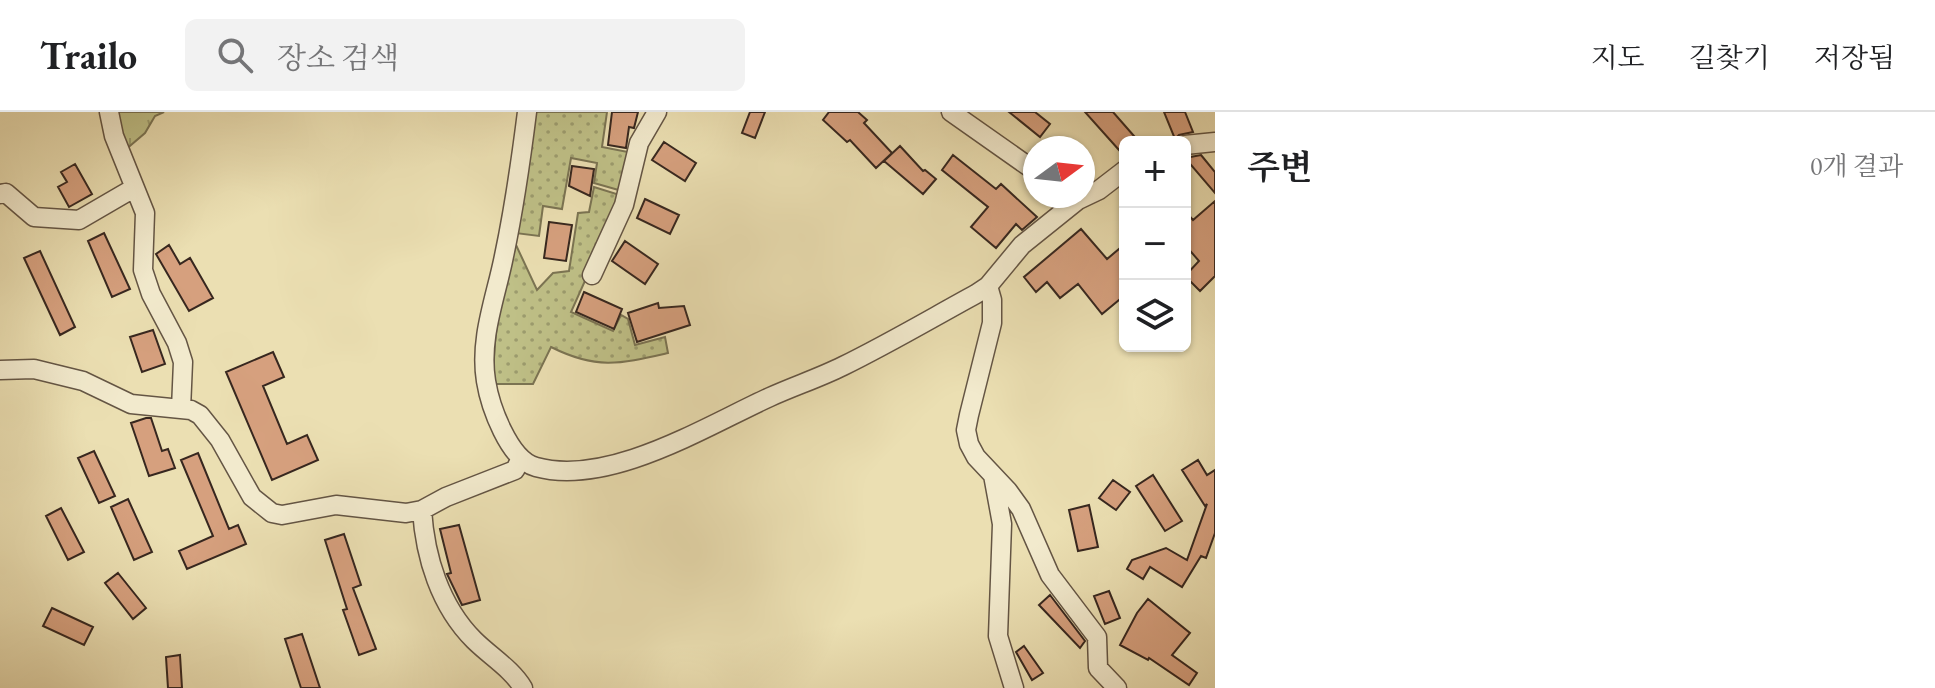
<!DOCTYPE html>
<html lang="ko">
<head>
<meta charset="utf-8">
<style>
	:root { --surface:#fff; --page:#f2f2f2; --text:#202124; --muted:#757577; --line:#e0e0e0 }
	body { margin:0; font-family:"EB Garamond","Noto Serif KR",serif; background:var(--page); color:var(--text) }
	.controls { position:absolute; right:24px; top:24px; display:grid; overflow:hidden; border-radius:12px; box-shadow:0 2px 6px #0004 }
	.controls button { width:72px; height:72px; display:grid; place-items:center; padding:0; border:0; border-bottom:2px solid var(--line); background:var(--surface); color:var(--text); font:40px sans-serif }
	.compass { position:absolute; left:1023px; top:24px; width:72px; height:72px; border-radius:50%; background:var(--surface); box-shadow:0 2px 6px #0004; rotate:75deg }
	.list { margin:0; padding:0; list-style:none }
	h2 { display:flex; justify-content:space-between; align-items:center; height:104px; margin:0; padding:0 32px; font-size:34px }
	h2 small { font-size:26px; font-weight:400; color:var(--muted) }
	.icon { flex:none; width:44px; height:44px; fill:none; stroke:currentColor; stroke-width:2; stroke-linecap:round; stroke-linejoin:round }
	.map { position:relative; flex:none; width:1215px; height:576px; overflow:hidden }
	header { display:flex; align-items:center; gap:48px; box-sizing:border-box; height:112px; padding:0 40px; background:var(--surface); border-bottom:2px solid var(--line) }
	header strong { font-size:38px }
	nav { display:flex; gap:44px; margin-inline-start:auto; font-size:28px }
	.search { width:560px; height:72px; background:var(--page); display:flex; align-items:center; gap:20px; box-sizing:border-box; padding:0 28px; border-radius:12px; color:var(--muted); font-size:30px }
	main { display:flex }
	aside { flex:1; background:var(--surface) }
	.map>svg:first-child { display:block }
</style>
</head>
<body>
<header>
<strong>Trailo</strong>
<div class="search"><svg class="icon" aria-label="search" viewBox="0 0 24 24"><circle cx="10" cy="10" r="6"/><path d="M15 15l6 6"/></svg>장소 검색</div>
<nav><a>지도</a><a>길찾기</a><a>저장됨</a></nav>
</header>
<main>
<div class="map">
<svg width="1215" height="576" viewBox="0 0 1215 576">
	<defs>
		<pattern id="grass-tufts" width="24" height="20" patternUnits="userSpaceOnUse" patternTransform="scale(2)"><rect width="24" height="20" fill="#bfc087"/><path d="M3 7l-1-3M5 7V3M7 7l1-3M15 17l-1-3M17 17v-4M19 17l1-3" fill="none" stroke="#9c9c6e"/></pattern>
		<pattern id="park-dots" width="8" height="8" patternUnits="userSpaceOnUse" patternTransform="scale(2)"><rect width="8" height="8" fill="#bfc087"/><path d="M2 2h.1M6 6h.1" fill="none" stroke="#9c9c6e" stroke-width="1.8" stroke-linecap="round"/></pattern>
	</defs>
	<rect width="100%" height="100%" fill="#ebdfb2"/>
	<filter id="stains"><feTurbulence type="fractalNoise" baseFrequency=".0025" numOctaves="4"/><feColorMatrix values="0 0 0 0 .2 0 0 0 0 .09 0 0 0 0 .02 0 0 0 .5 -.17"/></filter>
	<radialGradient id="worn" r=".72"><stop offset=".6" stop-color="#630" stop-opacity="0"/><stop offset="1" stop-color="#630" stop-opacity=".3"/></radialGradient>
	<path fill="url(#grass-tufts)" stroke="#7b7453" stroke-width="2" d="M112,0H164L155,4L145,21L124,39Z"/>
	<path fill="url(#park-dots)" stroke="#7b7453" stroke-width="2" d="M534,0H607L602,35L633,41L622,79L594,71L597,51L571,46L562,97L543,94L539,124L515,121Z
		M594,75L623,84L571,200L613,219L621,203L628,207L635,233L665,225L668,241C620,252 597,258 551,235L533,272H494C492,218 502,184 516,133L537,178L553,161L569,159L578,101L589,100Z"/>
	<path fill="#d6a07e" stroke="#37271f" stroke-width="2" d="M612,0H638L634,16L629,15L626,36L608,33Z
		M750,0H765L755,26L742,21Z
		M829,0H858L867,8L864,11L892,41L876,56L850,28L847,30L823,8Z
		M1009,0H1035L1050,12L1040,25Z
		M1085,0H1113L1134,24L1119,38Z
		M1164,0H1185L1193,20L1179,23L1175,27Z
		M664,30L696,51L685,69L652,48Z
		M900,34L923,59L925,58L936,67L923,82L884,49Z
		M953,43L996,77L1001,72L1037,105L1022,118L1016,112L996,136L971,115L988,95L942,58Z
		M1201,43L1215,60V81L1185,46Z
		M75,52L92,82L69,95L58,75L67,70L61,60Z
		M572,54L594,57L590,84L569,74Z
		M645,87L679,103L670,122L637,106Z
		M1215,89V164L1200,179L1185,164L1199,149L1185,133V99L1193,108Z
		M549,110L572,113L566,149L544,146Z
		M1081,117L1107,147L1125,132V183L1102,202L1078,172L1060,186L1047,170L1036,180L1024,165Z
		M104,121L130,177L112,185L88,129Z
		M625,129L658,152L645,172L612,149Z
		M169,133L180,152L190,146L213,186L189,199L156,142Z
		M40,139L75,215L60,223L24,146Z
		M584,180L622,197L614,217L576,200Z
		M658,191L659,196L684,194L690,213L637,230L628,201Z
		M153,218L165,252L142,260L130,225Z
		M273,240L284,265L263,274L287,332L307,323L318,348L272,368L226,260Z
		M146,306H151L162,339L168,337L175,356L149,364L131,311Z
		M94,339L115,384L99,391L78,346Z
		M198,341L229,417L238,413L246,432L187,457L179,439L213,424L181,348Z
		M1198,348L1207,363L1215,358V421L1206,446L1201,444L1182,475L1150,455L1143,467L1127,457L1132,448L1166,436L1187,448L1207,392L1205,394L1182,358Z
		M1153,363L1182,409L1165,419L1136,374Z
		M1113,368L1130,380L1116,398L1099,386Z
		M128,387L152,440L134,448L111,395Z
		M1089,393L1098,435L1078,439L1069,398Z
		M61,396L84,440L68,448L46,404Z
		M459,413L480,488L462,493L447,462L451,461L440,417Z
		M344,422L361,473L353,476L376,537L359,543L343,498L347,497L325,428Z
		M118,461L146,496L133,507L105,471Z
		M1109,479L1120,506L1105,512L1094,484Z
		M1050,483L1085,529L1080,536L1039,493Z
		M1148,487L1190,521L1172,543L1197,561L1189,573L1149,546L1148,548L1120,533L1137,501Z
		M52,496L93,515L84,533L43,514Z
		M302,522L320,576H301L285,527Z
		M1024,534L1043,561L1032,568L1016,540Z
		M180,543L182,576H168L166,545Z"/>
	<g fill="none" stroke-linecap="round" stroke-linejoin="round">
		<g stroke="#645544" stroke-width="21">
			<path id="minor" d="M109,0L114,24L145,101L143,158L151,182L177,231L183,250L181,297
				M527,0C521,48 514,97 504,144C496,185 479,226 486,269C490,294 509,348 536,355C609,375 706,314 770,285C794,274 819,266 843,254C888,232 932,206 976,182L988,174L1022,133L1078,88
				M951,0L1035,59
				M1185,33L1215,30
				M0,82L6,81L34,105L79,108L134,76
				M1072,84L1078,88L1099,78L1125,58
				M592,163L624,93L639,31L657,0
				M988,174L992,188V211L969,303L966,318L969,332L976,345L1008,379L1021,397L1050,463L1097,525L1098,556L1117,576
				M0,258L34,257L83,269L131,292L191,298L200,303L220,328L252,385L272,401L282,403L336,393L406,401L422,398L446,385L515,358L520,348
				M993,363L1002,412L998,524L1014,576
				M422,398C425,445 440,494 474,528C490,544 512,557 523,576"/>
		</g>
		<use href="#minor" stroke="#f2eacd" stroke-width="18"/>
	</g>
	<rect width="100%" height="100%" filter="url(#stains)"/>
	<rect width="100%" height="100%" fill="url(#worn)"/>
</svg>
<div class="controls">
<button>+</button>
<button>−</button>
<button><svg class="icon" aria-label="layers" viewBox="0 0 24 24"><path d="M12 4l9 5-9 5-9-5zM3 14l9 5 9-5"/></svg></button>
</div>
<svg class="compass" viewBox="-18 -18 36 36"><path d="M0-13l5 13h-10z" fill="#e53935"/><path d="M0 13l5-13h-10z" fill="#757577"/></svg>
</div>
<aside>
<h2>주변<small>0개 결과</small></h2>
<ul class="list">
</ul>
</aside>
</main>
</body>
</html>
